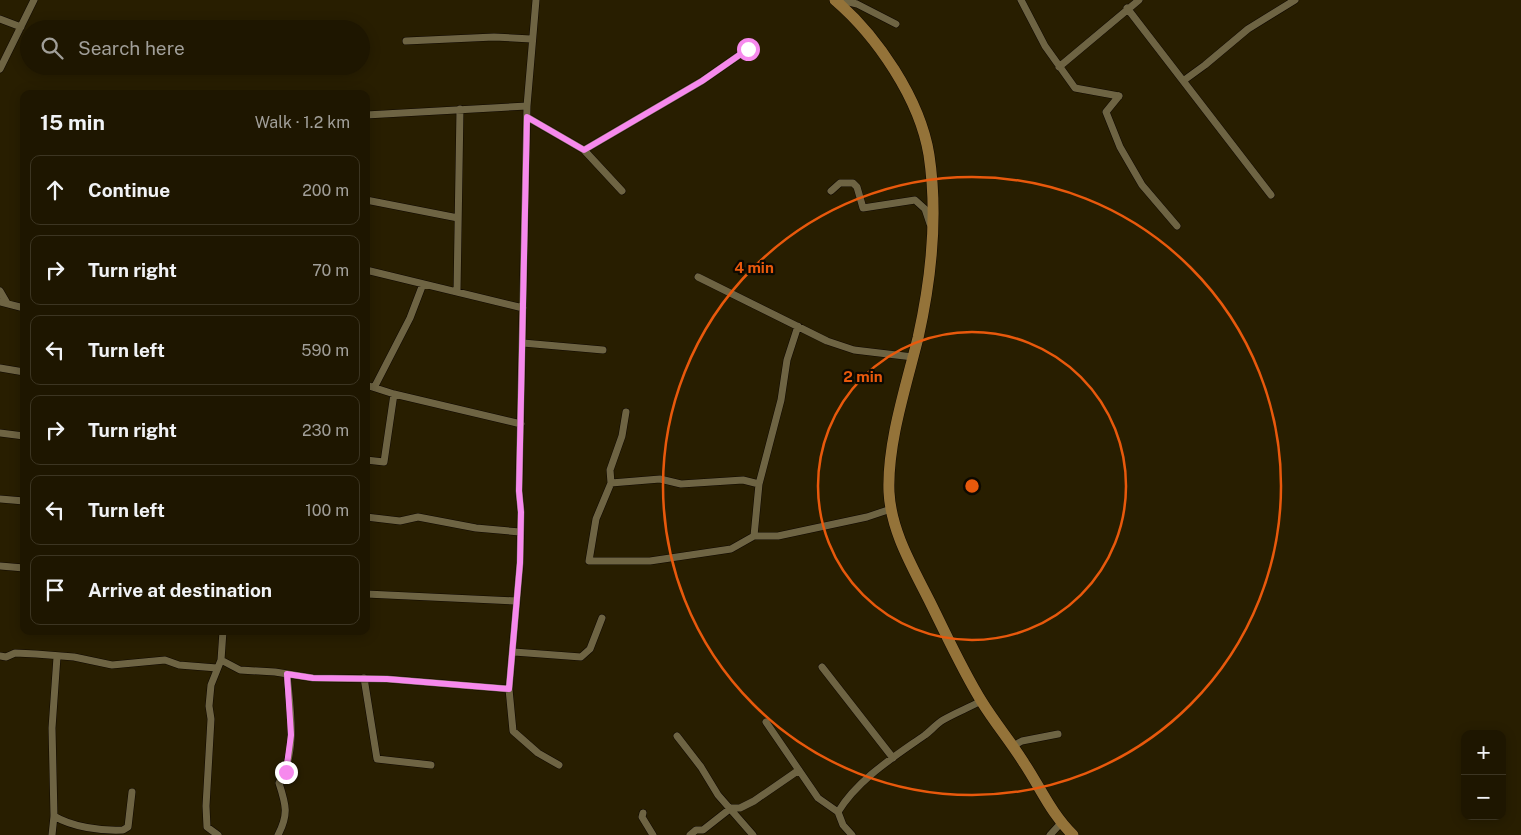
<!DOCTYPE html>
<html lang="en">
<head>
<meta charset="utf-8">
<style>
	:root { --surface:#1e1600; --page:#2b230f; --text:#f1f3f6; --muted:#a19f99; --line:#3c3522 }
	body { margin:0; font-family:"Public Sans",sans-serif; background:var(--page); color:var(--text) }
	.controls { position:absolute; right:15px; bottom:15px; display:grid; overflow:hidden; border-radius:10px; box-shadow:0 2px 12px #0003 }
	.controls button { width:45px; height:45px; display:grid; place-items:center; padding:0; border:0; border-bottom:1px solid var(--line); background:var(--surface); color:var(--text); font:25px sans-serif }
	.stop { position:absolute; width:15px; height:15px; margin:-11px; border:4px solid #f689ed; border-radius:50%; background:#fff }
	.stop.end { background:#f689ed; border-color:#fff; box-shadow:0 1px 5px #0008 }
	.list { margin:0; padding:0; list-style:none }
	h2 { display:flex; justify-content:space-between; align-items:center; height:65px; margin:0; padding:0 20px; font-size:21px }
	h2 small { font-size:16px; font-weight:400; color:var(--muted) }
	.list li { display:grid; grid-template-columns:32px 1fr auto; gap:15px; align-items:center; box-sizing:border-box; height:70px; margin:0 10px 10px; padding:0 10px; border:1px solid var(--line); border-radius:10px }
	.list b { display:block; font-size:19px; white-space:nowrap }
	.list em { font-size:16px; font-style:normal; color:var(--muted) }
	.icon { flex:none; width:28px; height:28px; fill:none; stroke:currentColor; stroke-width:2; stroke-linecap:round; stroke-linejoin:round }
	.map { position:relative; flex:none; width:1521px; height:835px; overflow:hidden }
	.search { position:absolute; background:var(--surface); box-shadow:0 2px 12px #0003; left:20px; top:20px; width:350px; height:55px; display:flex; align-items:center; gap:12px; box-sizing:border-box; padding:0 18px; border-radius:28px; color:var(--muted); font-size:19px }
	.panel { position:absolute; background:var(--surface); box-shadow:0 2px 12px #0003; left:20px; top:90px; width:350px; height:545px; border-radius:10px }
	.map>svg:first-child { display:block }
</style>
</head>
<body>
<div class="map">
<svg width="1521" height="835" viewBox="0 0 1521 835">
	<rect width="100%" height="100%" fill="#281e00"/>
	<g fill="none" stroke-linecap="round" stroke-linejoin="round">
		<g stroke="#0f0800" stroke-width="8">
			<path id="minor" d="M536,0L527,106L519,491L521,512L520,563L509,689L513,731L538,753L559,765
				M841,0L857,4L896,24
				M1021,0L1045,46L1075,88L1119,96
				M1127,8L1271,195
				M0,19L21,27
				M406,41L494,37L531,39
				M1059,67L1139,0
				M0,69L34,0
				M1183,81L1205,65L1248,29L1295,0
				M1119,96L1106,112L1120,147L1142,185L1177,226
				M366,115L527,106
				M527,117L584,150L622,191
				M584,150L702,81L748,49
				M831,191L840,183H853L857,187L863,208L915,200L925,209L930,224
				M366,200L458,218
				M366,270L523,308
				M698,277L827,341L854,350L913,357
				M0,291L7,303
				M457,292L460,109
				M0,302L24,308
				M523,343L603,350
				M0,368L24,372
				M366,385L394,394L521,424
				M375,386L410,318L423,284
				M626,412L622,436L610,470L611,483L596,519L589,561H650L731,549L754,536H778L867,517L891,509
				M0,433L24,436
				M366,460L384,462L394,394
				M611,483L660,479L681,484L743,480L759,484
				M0,499L24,501
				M366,517L400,521L418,517L476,528L520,532
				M754,536L759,484L781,400L787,360L798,326
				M0,566L24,568
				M366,594L516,601
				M514,652L581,657L590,649L602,618
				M0,656L6,657L15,653L36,654L74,657L112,665L165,660L179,665L217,668
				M221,660L240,670L275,672L313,678L387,679L509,689
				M822,667L893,758
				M364,678L377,759L431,765
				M766,722L818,798L838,812L843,825L852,835
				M677,736L701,767L718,795L753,835
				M1013,746L1022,741L1058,734
				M838,812C858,779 894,757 925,735C931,731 936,724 943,720C955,713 968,708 981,701
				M643,813L642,817L653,835
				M54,816C72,827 101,831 123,830L128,827L132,792
				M52,835L54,816L52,728L57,657
				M218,835L207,827L206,806L211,719L209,706L211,685L221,660L223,631
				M278,835C289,814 286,805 279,783C298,751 290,709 287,674
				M690,835L696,830H703L731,808H740L754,801L799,770
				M1050,835L1061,823"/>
		</g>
		<g stroke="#0f0800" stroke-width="12">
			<path id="primary" d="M835,0C877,36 920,99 929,155C938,215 931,280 918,338C906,386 887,444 889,492C891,531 912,566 929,600C946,634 962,670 982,702C995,723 1011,742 1024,763C1040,787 1052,815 1073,835"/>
		</g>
		<use href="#minor" stroke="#6e6443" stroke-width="7"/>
		<use href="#primary" stroke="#947339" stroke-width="11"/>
	</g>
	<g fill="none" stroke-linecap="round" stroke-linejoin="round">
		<path stroke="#f689ed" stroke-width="6" d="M286,772L291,735L287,674L313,678L387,679L509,689L520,563L521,512L519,491L527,117L584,150L702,81L748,49"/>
	</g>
	<g fill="none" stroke="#e8590c" stroke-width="2.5">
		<circle cx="972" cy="486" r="154"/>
		<circle cx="972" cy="486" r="309"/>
	</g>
	<circle cx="972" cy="486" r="8" fill="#e8590c" stroke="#0d0901" stroke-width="2.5"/>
	<g font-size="15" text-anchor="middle" font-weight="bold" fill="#e8590c" stroke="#0d0901" stroke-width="4.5" stroke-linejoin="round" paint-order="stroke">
		<text x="754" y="273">4 min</text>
		<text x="863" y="382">2 min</text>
	</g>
</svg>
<div class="controls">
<button>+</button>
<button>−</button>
</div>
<div class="stop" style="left:748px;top:49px"></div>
<div class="stop end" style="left:286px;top:772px"></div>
<div class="search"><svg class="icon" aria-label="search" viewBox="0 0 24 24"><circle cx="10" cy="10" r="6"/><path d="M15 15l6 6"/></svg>Search here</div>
<section class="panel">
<h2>15 min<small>Walk · 1.2 km</small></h2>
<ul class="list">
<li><svg class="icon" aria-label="ahead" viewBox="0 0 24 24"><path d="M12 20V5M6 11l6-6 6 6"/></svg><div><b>Continue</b></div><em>200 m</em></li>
<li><svg class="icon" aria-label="right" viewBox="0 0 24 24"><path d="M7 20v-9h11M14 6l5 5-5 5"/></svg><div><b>Turn right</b></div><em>70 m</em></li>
<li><svg class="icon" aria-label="left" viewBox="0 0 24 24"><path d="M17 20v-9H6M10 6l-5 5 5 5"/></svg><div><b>Turn left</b></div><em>590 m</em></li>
<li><svg class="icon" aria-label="right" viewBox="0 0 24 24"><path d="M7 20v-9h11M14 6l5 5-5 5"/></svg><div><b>Turn right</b></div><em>230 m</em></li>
<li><svg class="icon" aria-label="left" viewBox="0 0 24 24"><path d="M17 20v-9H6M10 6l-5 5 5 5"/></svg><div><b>Turn left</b></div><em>100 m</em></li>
<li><svg class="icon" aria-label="arrive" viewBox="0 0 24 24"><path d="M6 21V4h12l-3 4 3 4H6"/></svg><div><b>Arrive at destination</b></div></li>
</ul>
</section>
</div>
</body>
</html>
